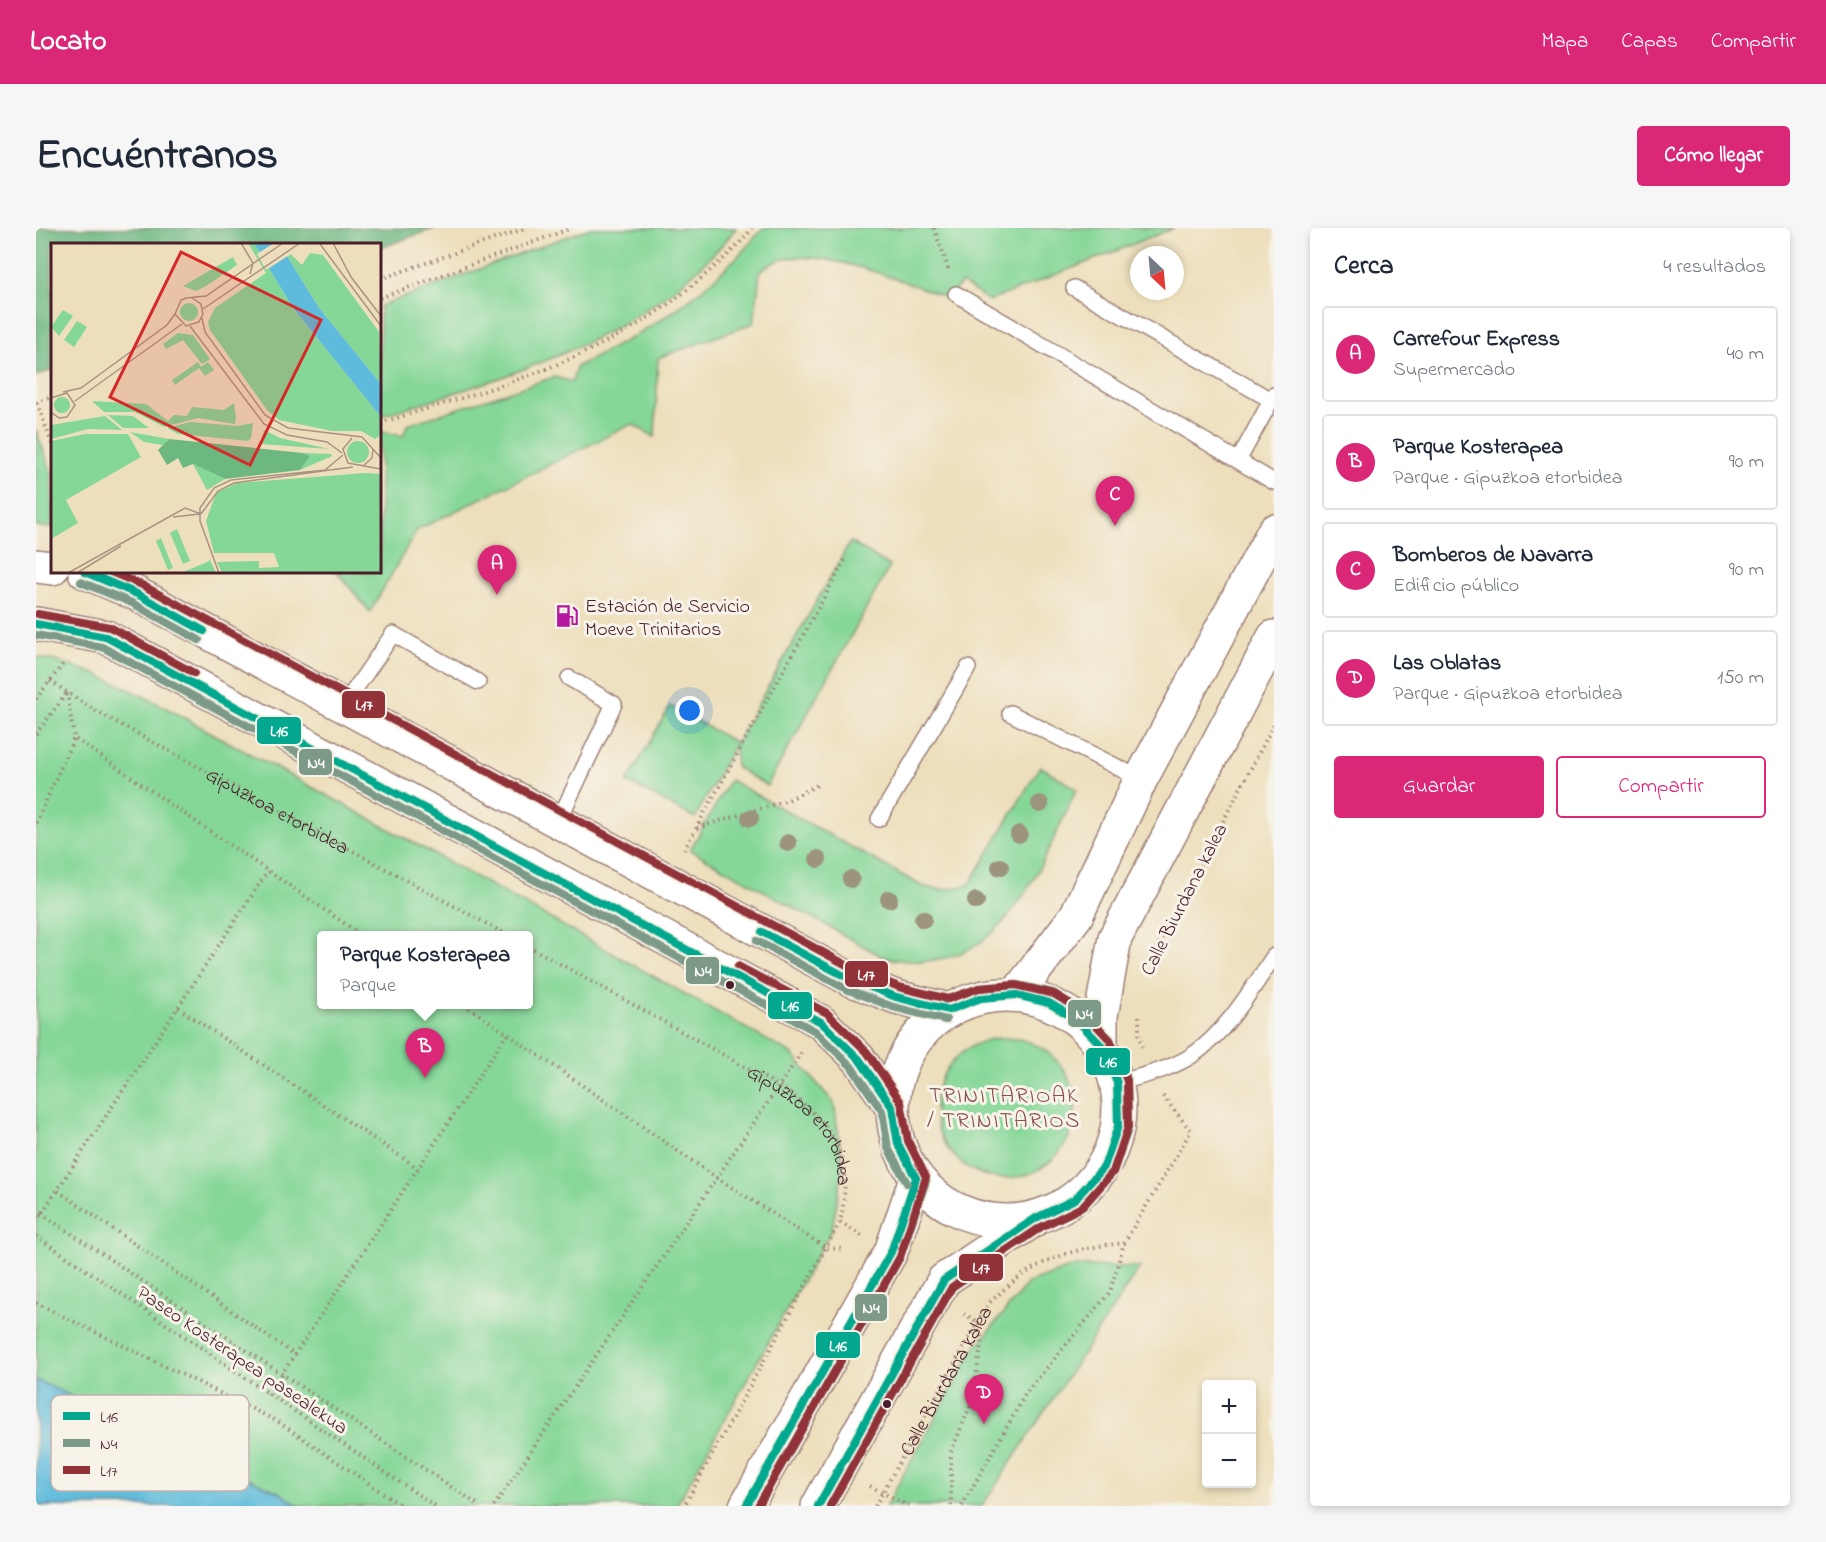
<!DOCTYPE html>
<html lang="es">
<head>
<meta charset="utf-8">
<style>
	:root { --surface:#fff; --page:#f6f6f7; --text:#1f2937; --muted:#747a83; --line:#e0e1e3; --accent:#db2777 }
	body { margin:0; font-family:"Indie Flower",sans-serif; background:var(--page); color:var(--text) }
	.controls { position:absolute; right:18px; bottom:18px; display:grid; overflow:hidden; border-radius:6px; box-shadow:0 3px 9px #0003 }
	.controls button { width:54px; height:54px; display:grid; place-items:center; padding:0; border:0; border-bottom:2px solid var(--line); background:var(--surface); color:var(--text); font:30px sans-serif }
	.compass { position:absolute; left:1094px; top:18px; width:54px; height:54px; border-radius:50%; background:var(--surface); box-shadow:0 3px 9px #0003; rotate:154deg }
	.you { position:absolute; left:654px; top:483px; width:21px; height:21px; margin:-15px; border:4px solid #fff; border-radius:50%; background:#1a73e8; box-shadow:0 0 0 9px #1a73e833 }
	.badge { display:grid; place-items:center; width:39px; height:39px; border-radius:50%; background:var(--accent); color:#fff; font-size:20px; font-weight:700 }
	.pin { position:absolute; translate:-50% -50px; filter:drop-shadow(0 2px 3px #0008) }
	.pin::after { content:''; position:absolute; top:32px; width:21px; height:18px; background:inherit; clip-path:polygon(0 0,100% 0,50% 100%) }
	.popup { position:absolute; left:281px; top:703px; width:216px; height:78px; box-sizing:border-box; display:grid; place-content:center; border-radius:6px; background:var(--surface); filter:drop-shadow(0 2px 4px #0005); font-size:20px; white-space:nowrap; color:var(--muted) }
	.popup b { font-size:22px; color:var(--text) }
	.popup::after { content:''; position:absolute; left:50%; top:100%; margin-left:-12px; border:12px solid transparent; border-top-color:var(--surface) }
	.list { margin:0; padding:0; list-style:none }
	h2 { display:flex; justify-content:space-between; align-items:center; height:78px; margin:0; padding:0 24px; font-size:26px }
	h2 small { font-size:20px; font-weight:400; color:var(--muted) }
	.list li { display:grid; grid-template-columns:39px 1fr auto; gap:18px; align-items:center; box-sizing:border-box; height:96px; margin:0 12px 12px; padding:0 12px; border:2px solid var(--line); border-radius:6px }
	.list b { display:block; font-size:22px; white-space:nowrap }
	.list p { margin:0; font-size:20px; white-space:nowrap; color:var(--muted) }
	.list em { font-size:20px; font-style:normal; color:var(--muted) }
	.actions { display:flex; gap:12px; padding:18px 24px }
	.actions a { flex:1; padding:14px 0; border:2px solid var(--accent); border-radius:6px; text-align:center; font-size:21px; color:var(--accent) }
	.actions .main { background:var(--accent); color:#fff }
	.map { position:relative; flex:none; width:1238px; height:1278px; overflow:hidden; border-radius:6px }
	header { display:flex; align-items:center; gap:36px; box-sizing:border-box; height:84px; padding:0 30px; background:var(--accent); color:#fff }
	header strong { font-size:28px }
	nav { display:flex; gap:33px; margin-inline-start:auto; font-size:21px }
	.intro { display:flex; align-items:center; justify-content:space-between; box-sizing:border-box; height:144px; padding:0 36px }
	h1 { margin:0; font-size:42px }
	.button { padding:15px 27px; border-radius:6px; background:var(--accent); color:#fff; font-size:21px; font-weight:700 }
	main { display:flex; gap:36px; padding:0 36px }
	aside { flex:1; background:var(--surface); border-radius:6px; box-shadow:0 3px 9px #0003 }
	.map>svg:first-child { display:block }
</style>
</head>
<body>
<header>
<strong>Locato</strong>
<nav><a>Mapa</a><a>Capas</a><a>Compartir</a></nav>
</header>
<div class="intro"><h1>Encuéntranos</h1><a class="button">Cómo llegar</a></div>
<main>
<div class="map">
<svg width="1238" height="1278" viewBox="0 0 1238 1278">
	<rect width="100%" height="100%" fill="#f7f3e8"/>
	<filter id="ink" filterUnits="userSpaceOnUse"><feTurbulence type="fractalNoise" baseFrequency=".0167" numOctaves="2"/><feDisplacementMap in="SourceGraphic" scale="12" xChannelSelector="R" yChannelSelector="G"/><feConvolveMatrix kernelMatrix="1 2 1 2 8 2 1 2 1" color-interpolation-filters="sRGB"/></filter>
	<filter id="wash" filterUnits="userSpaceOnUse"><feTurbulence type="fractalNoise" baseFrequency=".008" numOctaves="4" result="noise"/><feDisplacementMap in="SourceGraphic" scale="24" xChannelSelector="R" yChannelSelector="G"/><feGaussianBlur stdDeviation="1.35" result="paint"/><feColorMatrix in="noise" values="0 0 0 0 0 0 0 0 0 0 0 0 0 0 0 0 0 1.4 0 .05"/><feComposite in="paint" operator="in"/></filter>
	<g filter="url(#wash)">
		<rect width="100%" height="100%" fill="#eddfbc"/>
		<path fill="#85d798" stroke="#687b62" stroke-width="1.5" fill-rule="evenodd" d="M554,0H700C614,111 472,148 344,188V78Z
			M727,0H1138L953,73L926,55L911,70C871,55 779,16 739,34C734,36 728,41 724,44L718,95L622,130L619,209L596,196L381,302L334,384L301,344H344V206L349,204L367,208L371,197L518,149L536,154L540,139C616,101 672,67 727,0Z
			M0,202L16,246V300L0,298Z
			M814,314L854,338L731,558L700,539L699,516L659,590L591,554L634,478L700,515Z
			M0,429C71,440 160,498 225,532C404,627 580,728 756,826L798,875L807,938L796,1001L640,1278H263L244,1265L0,1152ZM286,708H492V776H286Z
			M1004,538L1041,561C1000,645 966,757 847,729L654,622L694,552L886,658C904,663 917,662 934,656Z
			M899 880a70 70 0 1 1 140 0a70 70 0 1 1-140 0Z
			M1039,1038L1104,1039L946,1278H850L936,1124L992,1055Z"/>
		<path fill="#6cb880" stroke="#5b6c56" stroke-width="1.5" d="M0,0H400L344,20V16H16V142L0,148Z"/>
		<path fill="#5ebbdc" stroke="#546d84" stroke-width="1.5" d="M0,1152L244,1265L263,1278H0Z"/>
	</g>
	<g filter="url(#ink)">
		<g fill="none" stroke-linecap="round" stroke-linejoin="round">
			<g stroke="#9c7f74" stroke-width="18">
				<path id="service" d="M1038,60L1235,172
					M920,66L1238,254
					M1202,233L1238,167
					M308,477L357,406L442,454
					M974,485L1105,551
					M843,591L932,440
					M522,594L578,476L533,450
					M1081,855C1106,848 1133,842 1155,828C1189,806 1216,761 1238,728"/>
			</g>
			<g stroke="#9c7f74" stroke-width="36">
				<path id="tertiary" d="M0,338L16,340
					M49,344L101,366L814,751L860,769L913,782
					M0,396L70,409L785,794L823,831L856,879
					M980,767L1040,688L1105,551L1238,303
					M857 880a113 113 0 1 1 226 0a113 113 0 1 1-226 0Z
					M1065,817V788L1079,710L1238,409
					M710,1278L855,1024L880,950
					M782,1278L908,1052L999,991"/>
			</g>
			<g stroke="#9c7f74" stroke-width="4" stroke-dasharray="1.5 4.5" stroke-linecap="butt">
				<path d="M898,0L913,43"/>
				<path d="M344,51L490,0"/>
				<path d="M344,70L536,0"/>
				<path d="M0,175L16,169"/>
				<path d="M1,175L16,216"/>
				<path d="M344,195C463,158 571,132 668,48C685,33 703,18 716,0"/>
				<path id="s1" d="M14,453L58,482L473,708"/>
				<path d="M31,465L38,510L327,708"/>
				<path d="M0,471L27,436"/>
				<path d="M0,506L31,465"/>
				<path d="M0,595L38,510"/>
				<path d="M661,600L752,572L781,557"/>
				<path d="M648,622L810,330"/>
				<path id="s2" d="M492,718L743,858C798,895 819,927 804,994L648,1278"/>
				<path d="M1112,737L1238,496"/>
				<path d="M428,776L681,950L790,1020L808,1021"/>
				<path d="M142,780L382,940"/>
				<path d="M1103,788V807L1107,822"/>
				<path d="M22,963L259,1127"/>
				<path d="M0,982L444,1278"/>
				<path d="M0,994L232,643"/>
				<path d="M804,994L826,1008"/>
				<path d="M0,1008L399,1278"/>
				<path d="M0,1075L241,1193L366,1278"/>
				<path d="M232,1167L471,806"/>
				<path d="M834,1258L873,1278"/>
				<path d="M458,1278L766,824"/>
				<path id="s3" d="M839,1278L952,1076C995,1034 1028,1021 1088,1015L1155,903L1126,867"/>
				<path d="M915,1278V1224L936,1174L946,1111L940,1093L928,1086"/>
				<path d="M926,1278L990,1165L1074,1064L1088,1015"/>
			</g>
			<use href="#service" stroke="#fff" stroke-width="15"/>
			<use href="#tertiary" stroke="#fff" stroke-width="33"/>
			<g stroke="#f7f3e8" stroke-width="12">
				<path id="bus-1" d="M49,344L101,366L168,403
					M0,396L70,409L785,794L823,831L856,879L862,916L880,950
					M726,704L814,751L860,769L913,782
					M710,1278L855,1024L880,950
					M782,1278L908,1052L1000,990L1039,971L1068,939L1082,898L1081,855L1065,817L1041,792L1013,775L980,767L945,770L913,782"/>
			</g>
			<g stroke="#f7f3e8" stroke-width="12">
				<path id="bus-2" d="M45,354L96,375L163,412
					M0,407L66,419L779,803L815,838L846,883L852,920L871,955
					M721,713L810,761L857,779L910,792
					M722,1278L864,1029L890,953
					M794,1278L916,1059L1005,999L1046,979L1077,944L1092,901L1091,851L1074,811L1047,784L1017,765L981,757L943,760L909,772"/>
			</g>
			<g stroke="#f7f3e8" stroke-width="12">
				<path id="bus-3" d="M75,344L106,357L818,741L863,759L912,771L943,760L979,757L1018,766L1048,784L1074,812L1091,853L1092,899L1077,944L1046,979L1005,999L916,1059L794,1278
					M2,386L74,399L158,445
					M702,738L791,785L831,824L865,874L872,913L890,949L864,1029L722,1278"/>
			</g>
			<use href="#bus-1" stroke="#04a88e" stroke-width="8"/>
			<use href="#bus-2" stroke="#7c9a87" stroke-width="8"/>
			<use href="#bus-3" stroke="#913338" stroke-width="8"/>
		</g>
		<g fill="#9d947e">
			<circle cx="1004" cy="576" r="9"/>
			<circle cx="714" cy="590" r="9"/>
			<circle cx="983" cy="606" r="9"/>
			<circle cx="752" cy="615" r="9"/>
			<circle cx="782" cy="631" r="9"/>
			<circle cx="964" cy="639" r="9"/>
			<circle cx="815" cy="651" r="9"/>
			<circle cx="853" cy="671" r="9"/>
			<circle cx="940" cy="673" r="9"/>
			<circle cx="887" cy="691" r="9"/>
		</g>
	</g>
	<defs>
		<g id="fuel-bare" transform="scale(1.8)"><path d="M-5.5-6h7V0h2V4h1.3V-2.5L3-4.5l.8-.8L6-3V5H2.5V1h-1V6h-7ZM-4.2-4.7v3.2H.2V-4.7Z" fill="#b5179e" stroke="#f7f3e8" stroke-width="2.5" paint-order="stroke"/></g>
	</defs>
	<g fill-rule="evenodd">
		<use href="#fuel-bare" x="531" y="388"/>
	</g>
	<g fill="#4a1f2b" stroke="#f7f3e8" stroke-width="2">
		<circle cx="694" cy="757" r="5"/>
		<circle cx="851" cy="1176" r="5"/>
	</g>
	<g text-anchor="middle" stroke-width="6" stroke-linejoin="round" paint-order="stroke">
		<g font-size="20" fill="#4a1f2b" stroke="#f7f3e8" text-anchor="start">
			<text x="549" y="384">Estación de Servicio<tspan x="549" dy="23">Moeve Trinitarios</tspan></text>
		</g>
		<g font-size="20" fill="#4a1f2b" stroke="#f7f3e8">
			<text dy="7" stroke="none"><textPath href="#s1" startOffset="262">Gipuzkoa etorbidea</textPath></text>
			<text transform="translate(1147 671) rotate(-63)" y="7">Calle Biurdana kalea</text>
			<text dy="7" stroke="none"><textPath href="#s2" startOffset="333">Gipuzkoa etorbidea</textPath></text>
			<text transform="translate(207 1131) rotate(34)" y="7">Paseo Kosterapea pasealekua</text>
			<text dy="7" stroke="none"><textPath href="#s3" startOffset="144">Calle Biurdana kalea</textPath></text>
		</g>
		<g font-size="22" letter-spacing="1.5" fill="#89514c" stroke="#f7f3e8">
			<text x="968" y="874">TRINITARIOAK<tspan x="968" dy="25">/ TRINITARIOS</tspan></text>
		</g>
	</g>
	<g transform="translate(15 15)">
		<rect width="330" height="330" fill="#eddfbc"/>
		<path d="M197,0H203L242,65L330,174V192L324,196L310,188H281L228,177L216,167L159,87L157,79L164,65L215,30ZM228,0L251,22L259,10L272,12L328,89L330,141L268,65ZM182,14L186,22L155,43L145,48L132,43ZM129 69a9 9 0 1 1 18 0a9 9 0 1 1-18 0ZM12,67L22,73L8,93L0,84ZM26,78L36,84L23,104L13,97ZM127,90L142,92L159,116L151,121L132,97L115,106L112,101ZM147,119L150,124L157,119L163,127L154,133L148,125L124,142L121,137ZM3 162a8 8 0 1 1 16 0a8 8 0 1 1-16 0ZM41,158L95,161L117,178L123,172L136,173L141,164L173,167L183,160L185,175L184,181L147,175L113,184L84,169H53ZM57,172L82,173L98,185H72ZM54,173L71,187L37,186L0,196V182ZM139,179L187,183L202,180L200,195L197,198L127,191L116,185ZM213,187L229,195L278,206L210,201ZM79,189L118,196L112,202L93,199ZM34,191H77L90,214L15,257L27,280L0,296V198ZM296 209a11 11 0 1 1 22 0a11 11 0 1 1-22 0ZM252,210L280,211L281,213L249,227L259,213ZM142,221L174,236L156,247ZM314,230L330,231V330H171L166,319L208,318V325L228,324L223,310H163L155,278L165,250L186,240ZM126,286L139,318L132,321L119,290ZM110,295L122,325L117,327L105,298ZM159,317L165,330H130L156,319Z" fill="#85d798"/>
		<path d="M118,196L252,210L259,213L249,227L174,236L142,221L132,225L127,215L116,222L107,207Z" fill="#6cb880"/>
		<path d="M203,0H228L268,65L330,141V174L242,65Z" fill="#5ebbdc"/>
		<path d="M223,0H232L240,11L215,27L206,11Z" fill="#eddfbc"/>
		<path fill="none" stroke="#ac9282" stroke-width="1.5" d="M190,0L202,20L199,31M282,0L300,34L330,73M269,1L330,83M141,55L150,61L152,71L148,79L135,83L124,71L130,57L135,55L155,53L232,0M152,66L249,0M151,75L154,89L214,172L237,185L311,194L330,215M139,83L213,181L236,192L276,199L291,210M12,149L30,145L116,82L124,71M0,155L16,150L24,162L16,174L8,175L0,169M24,158L131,81M301,195L292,206L297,220L330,226M312,223L321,215L322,206M150,271L167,248L183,240L302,224M122,274L149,271M17,330L134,265L150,271M26,330L70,303M168,330L149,278V265L163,245L180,237L274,227L292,212"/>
		<path fill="#d62828" fill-opacity="0.15" stroke="#d62828" stroke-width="3" d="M130,9L270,77L199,222L59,154Z"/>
		<rect width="330" height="330" fill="none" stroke="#4a1f2b" stroke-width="3"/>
	</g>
	<rect x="15" y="1167" width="198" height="96" rx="9" fill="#f7f3e8" stroke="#c3b3af" stroke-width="1.5"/>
	<rect x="27" y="1184" width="27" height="8" fill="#04a88e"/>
	<rect x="27" y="1211" width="27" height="8" fill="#7c9a87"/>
	<rect x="27" y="1238" width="27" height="8" fill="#913338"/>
	<g font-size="16" fill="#4a1f2b">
		<text x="64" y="1194">L16</text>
		<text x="64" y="1221">N4</text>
		<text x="64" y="1248">L17</text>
	</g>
	<g stroke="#f7f3e8" stroke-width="2">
		<rect x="305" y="462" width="45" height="29" rx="6" fill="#913338"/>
		<rect x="220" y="488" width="46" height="29" rx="6" fill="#04a88e"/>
		<rect x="262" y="520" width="35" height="28" rx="6" fill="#7c9a87"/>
		<rect x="649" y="728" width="35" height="29" rx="6" fill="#7c9a87"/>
		<rect x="808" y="732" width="45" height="28" rx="6" fill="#913338"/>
		<rect x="731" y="763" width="46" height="29" rx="6" fill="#04a88e"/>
		<rect x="1031" y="771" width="35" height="29" rx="6" fill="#7c9a87"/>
		<rect x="1049" y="819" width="46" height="29" rx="6" fill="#04a88e"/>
		<rect x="922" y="1025" width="46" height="29" rx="6" fill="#913338"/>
		<rect x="818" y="1065" width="34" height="29" rx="6" fill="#7c9a87"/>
		<rect x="779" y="1103" width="46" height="28" rx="6" fill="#04a88e"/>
	</g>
	<g font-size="16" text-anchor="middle" font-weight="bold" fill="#fff">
		<text x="328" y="482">L17</text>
		<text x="243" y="508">L16</text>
		<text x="280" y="540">N4</text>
		<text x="667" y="748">N4</text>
		<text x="830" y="752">L17</text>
		<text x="754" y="783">L16</text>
		<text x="1048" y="791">N4</text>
		<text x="1072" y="839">L16</text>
		<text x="945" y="1045">L17</text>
		<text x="835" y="1085">N4</text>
		<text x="802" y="1123">L16</text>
	</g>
</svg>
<div class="controls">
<button>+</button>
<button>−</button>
</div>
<svg class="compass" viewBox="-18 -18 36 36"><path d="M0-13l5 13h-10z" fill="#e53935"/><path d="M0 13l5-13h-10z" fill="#747a83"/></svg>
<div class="you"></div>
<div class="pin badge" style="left:461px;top:367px">A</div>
<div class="pin badge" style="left:389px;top:850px">B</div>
<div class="popup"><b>Parque Kosterapea</b>Parque</div>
<div class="pin badge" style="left:1079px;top:298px">C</div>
<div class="pin badge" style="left:948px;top:1196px">D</div>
</div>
<aside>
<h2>Cerca<small>4 resultados</small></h2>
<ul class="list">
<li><span class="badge">A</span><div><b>Carrefour Express</b><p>Supermercado</p></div><em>40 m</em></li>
<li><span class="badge">B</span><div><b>Parque Kosterapea</b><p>Parque · Gipuzkoa etorbidea</p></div><em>90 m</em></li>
<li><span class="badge">C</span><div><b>Bomberos de Navarra</b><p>Edificio público</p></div><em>90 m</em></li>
<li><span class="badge">D</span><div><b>Las Oblatas</b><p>Parque · Gipuzkoa etorbidea</p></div><em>150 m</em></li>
</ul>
<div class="actions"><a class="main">Guardar</a><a>Compartir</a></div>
</aside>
</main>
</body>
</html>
